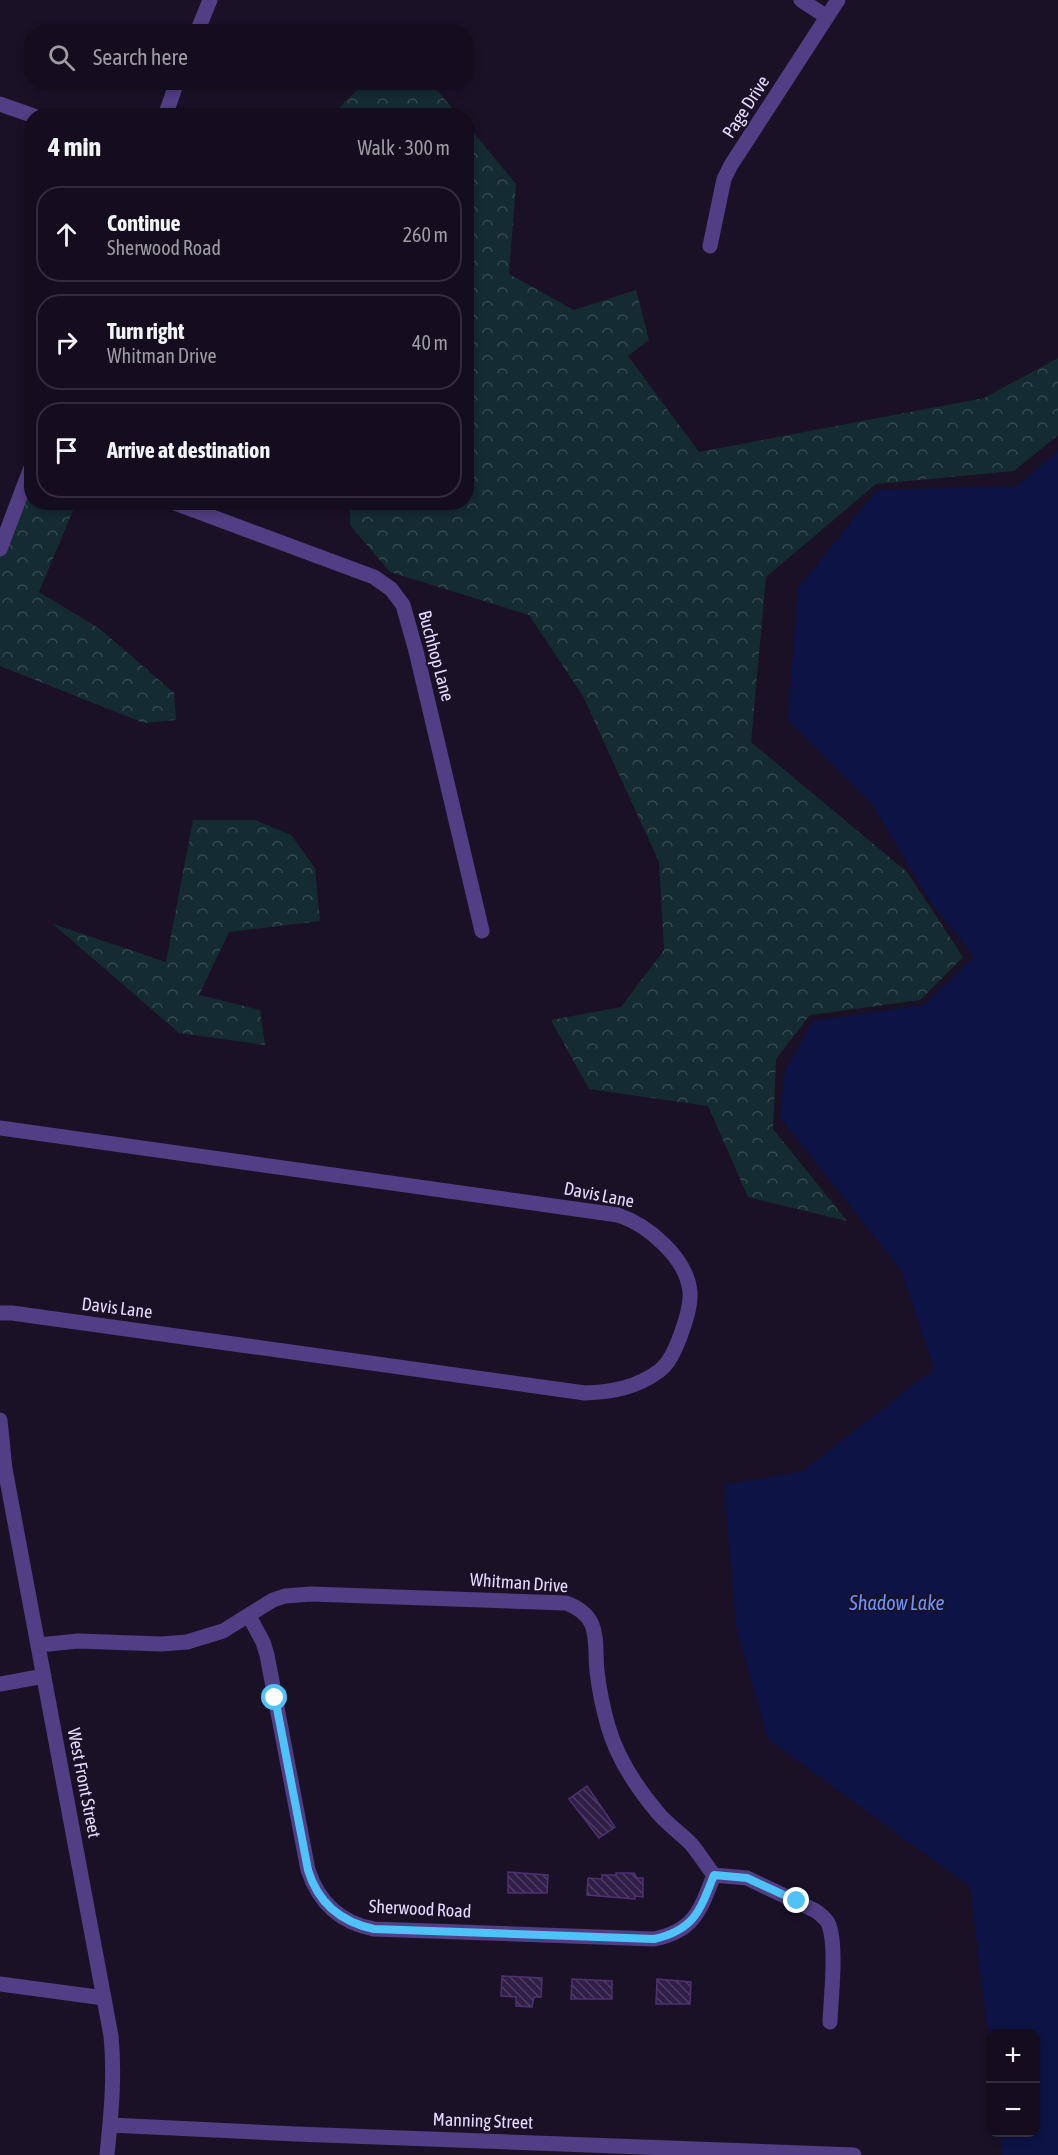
<!DOCTYPE html>
<html lang="en">
<head>
<meta charset="utf-8">
<style>
	:root { --surface:#140d1d; --page:#211b2a; --text:#f1f3f6; --muted:#9d9ca4; --line:#332d3b }
	body { margin:0; font-family:"Asap Condensed",sans-serif; background:var(--page); color:var(--text) }
	.controls { position:absolute; right:18px; bottom:18px; display:grid; overflow:hidden; border-radius:12px; box-shadow:0 3px 9px #0003 }
	.controls button { width:54px; height:54px; display:grid; place-items:center; padding:0; border:0; border-bottom:2px solid var(--line); background:var(--surface); color:var(--text); font:30px sans-serif }
	.stop { position:absolute; width:18px; height:18px; margin:-14px; border:4px solid #4fc3f7; border-radius:50%; background:#fff }
	.stop.end { background:#4fc3f7; border-color:#fff; box-shadow:0 2px 6px #0008 }
	.list { margin:0; padding:0; list-style:none }
	h2 { display:flex; justify-content:space-between; align-items:center; height:78px; margin:0; padding:0 24px; font-size:26px }
	h2 small { font-size:20px; font-weight:400; color:var(--muted) }
	.list li { display:grid; grid-template-columns:39px 1fr auto; gap:18px; align-items:center; box-sizing:border-box; height:96px; margin:0 12px 12px; padding:0 12px; border:2px solid var(--line); border-radius:24px }
	.list b { display:block; font-size:22px; white-space:nowrap }
	.list p { margin:0; font-size:20px; white-space:nowrap; color:var(--muted) }
	.list em { font-size:20px; font-style:normal; color:var(--muted) }
	.icon { flex:none; width:33px; height:33px; fill:none; stroke:currentColor; stroke-width:2; stroke-linecap:round; stroke-linejoin:round }
	.map { position:relative; flex:none; width:1058px; height:2155px; overflow:hidden }
	.search { position:absolute; background:var(--surface); box-shadow:0 3px 9px #0003; left:24px; top:24px; width:450px; height:66px; display:flex; align-items:center; gap:15px; box-sizing:border-box; padding:0 21px; border-radius:24px; color:var(--muted); font-size:22px }
	.panel { position:absolute; background:var(--surface); box-shadow:0 3px 9px #0003; left:24px; top:108px; width:450px; height:402px; border-radius:24px }
	.map>svg:first-child { display:block }
</style>
</head>
<body>
<div class="map">
<svg width="1058" height="2155" viewBox="0 0 1058 2155">
	<defs>
		<pattern id="forest-crowns" width="20" height="18" patternUnits="userSpaceOnUse" patternTransform="scale(1.5)"><rect width="20" height="18" fill="#142b31"/><path d="M2 6a3 3 0 1 1 6 0M12 15a3 3 0 1 1 6 0" fill="none" stroke="#364950"/></pattern>
		<pattern id="building-back-hatch" width="6" height="6" patternUnits="userSpaceOnUse" patternTransform="scale(1.5)"><rect width="6" height="6" fill="#301e47"/><path d="M-1 5l2 2M0 0l6 6M5-1l2 2" fill="none" stroke="#4e3e62"/></pattern>
	</defs>
	<rect width="100%" height="100%" fill="#1a1127"/>
	<path fill="url(#forest-crowns)" d="M365,82L431,83L458,115H332Z
		M467,125L516,184L509,274L574,310L636,290L649,340L628,356L699,452L984,398L1058,358V435L1014,471L876,484L766,577L751,742L907,872L963,957L920,1000L810,1015L776,1059L773,1129L847,1221L748,1197L708,1106L589,1089L551,1020L621,1007L664,950L659,862L583,696L529,615L390,572L350,525V503L466,502Z
		M31,470L32,502L76,503L39,592L100,629L174,693L176,720L144,723L0,666V556Z
		M193,820H255L291,835L315,868L320,921L229,932L199,995L260,1010L265,1045L179,1033L53,924L166,962Z"/>
	<path fill="#0d1344" d="M1058,451V2155H1002L1000,2133L1036,2132V2034H990V2051L970,1887L768,1739L736,1626L724,1485L801,1472L934,1369L901,1270L780,1117L785,1070L813,1021L924,1005L974,957L928,898L872,804L788,720L798,588L877,490L1017,486Z"/>
	<path fill="url(#building-back-hatch)" stroke="#4e3172" stroke-width="1.5" d="M587,1786L615,1827L599,1838L569,1799Z
		M508,1872L548,1875L547,1893H508Z
		M616,1873H634L637,1878H643V1897L635,1896V1899L587,1895L588,1878L602,1879V1875H616Z
		M502,1976L542,1978L541,1997H534L532,2007L516,2006V1997L501,1996Z
		M572,1979L612,1981V1999H571Z
		M657,1979L691,1982L690,2004H656Z"/>
	<g fill="none" stroke-linecap="round" stroke-linejoin="round">
		<path stroke="#523e84" stroke-width="15" d="M801,0L827,17
			M197,32L210,0
			M0,104L34,116
			M165,116L177,82
			M710,246L724,179L731,165L838,0
			M172,502L374,577L391,589L403,605L416,651L482,931
			M0,549L32,465
			M0,1128L618,1215C648,1225 687,1258 690,1292C691,1307 685,1322 680,1337C675,1349 670,1363 659,1371C636,1388 612,1392 585,1393L12,1313H0
			M0,1420L5,1469L111,2036C115,2077 111,2115 107,2155
			M249,1616L263,1642L267,1655L308,1870C319,1903 341,1923 374,1929L654,1939C694,1931 700,1911 714,1875
			M39,1645L78,1641L161,1644L187,1642L223,1631L273,1600L285,1596L311,1594L566,1603C602,1616 594,1641 597,1671C599,1690 603,1708 608,1726C617,1758 637,1788 658,1813C668,1825 682,1834 692,1845C700,1855 706,1865 714,1875
			M0,1684L44,1676
			M714,1875L747,1878L816,1911C821,1915 827,1919 829,1925C837,1948 831,1996 830,2022
			M0,1984L104,1998
			M110,2125L296,2134L854,2155"/>
	</g>
	<g fill="none" stroke-linecap="round" stroke-linejoin="round">
		<path stroke="#4fc3f7" stroke-width="8" d="M275,1698L308,1870C318,1903 341,1922 374,1929L654,1939C694,1930 700,1911 714,1875L747,1878L797,1901"/>
	</g>
	<g text-anchor="middle" stroke-width="4.5" stroke-linejoin="round" paint-order="stroke">
		<g font-size="18" fill="#e6d9fd" stroke="#1a1127">
			<text transform="translate(746 107) rotate(-57)" y="6">Page Drive</text>
			<text transform="translate(436 656) rotate(75)" y="6">Buchhop Lane</text>
			<text transform="translate(599 1195) rotate(11)" y="6">Davis Lane</text>
			<text transform="translate(117 1308) rotate(7)" y="6">Davis Lane</text>
			<text transform="translate(519 1583) rotate(4)" y="6">Whitman Drive</text>
			<text transform="translate(84 1783) rotate(79)" y="6">West Front Street</text>
			<text transform="translate(420 1909) rotate(3)" y="6">Sherwood Road</text>
			<text transform="translate(483 2121) rotate(2)" y="6">Manning Street</text>
		</g>
		<g font-size="20" font-style="italic" fill="#6c94f8" stroke="#1a1127">
			<text x="897" y="1610">Shadow Lake</text>
		</g>
	</g>
</svg>
<div class="controls">
<button>+</button>
<button>−</button>
</div>
<div class="stop" style="left:275px;top:1698px"></div>
<div class="stop end" style="left:797px;top:1901px"></div>
<div class="search"><svg class="icon" aria-label="search" viewBox="0 0 24 24"><circle cx="10" cy="10" r="6"/><path d="M15 15l6 6"/></svg>Search here</div>
<section class="panel">
<h2>4 min<small>Walk · 300 m</small></h2>
<ul class="list">
<li><svg class="icon" aria-label="ahead" viewBox="0 0 24 24"><path d="M12 20V5M6 11l6-6 6 6"/></svg><div><b>Continue</b><p>Sherwood Road</p></div><em>260 m</em></li>
<li><svg class="icon" aria-label="right" viewBox="0 0 24 24"><path d="M7 20v-9h11M14 6l5 5-5 5"/></svg><div><b>Turn right</b><p>Whitman Drive</p></div><em>40 m</em></li>
<li><svg class="icon" aria-label="arrive" viewBox="0 0 24 24"><path d="M6 21V4h12l-3 4 3 4H6"/></svg><div><b>Arrive at destination</b></div></li>
</ul>
</section>
</div>
</body>
</html>
